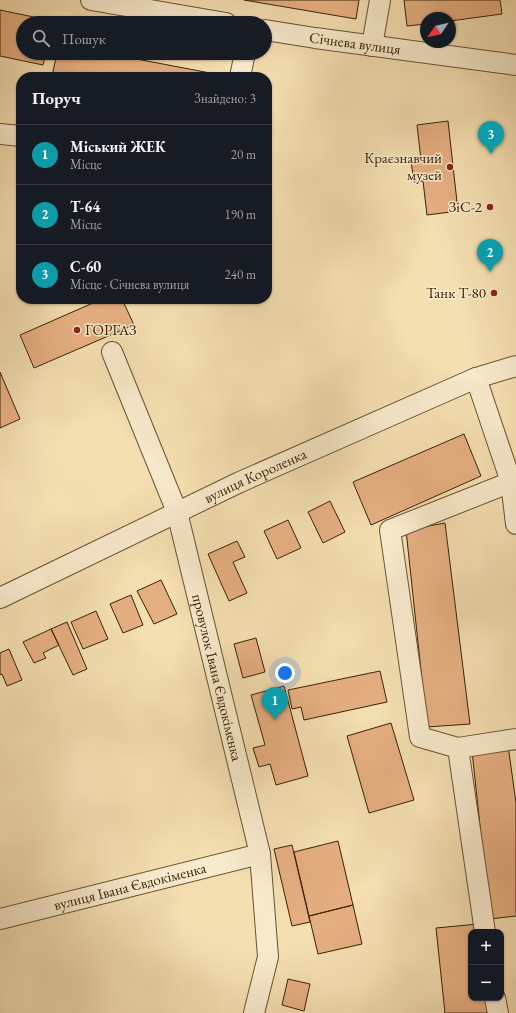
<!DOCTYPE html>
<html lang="uk">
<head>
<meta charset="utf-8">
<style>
	:root { --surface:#171b24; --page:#242831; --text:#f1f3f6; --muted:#9ea1a6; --line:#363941; --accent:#c59692 }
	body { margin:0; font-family:"EB Garamond",serif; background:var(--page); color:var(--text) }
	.controls { position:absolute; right:12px; bottom:12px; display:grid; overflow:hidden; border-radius:8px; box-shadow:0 1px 3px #0004 }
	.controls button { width:36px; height:36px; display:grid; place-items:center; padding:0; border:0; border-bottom:1px solid var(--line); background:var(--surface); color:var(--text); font:20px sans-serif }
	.compass { position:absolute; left:420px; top:12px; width:36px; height:36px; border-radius:50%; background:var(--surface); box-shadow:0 1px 3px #0004; rotate:236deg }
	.you { position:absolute; left:285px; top:673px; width:14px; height:14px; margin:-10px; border:3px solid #fff; border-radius:50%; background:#1a73e8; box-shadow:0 0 0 6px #1a73e833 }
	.badge { display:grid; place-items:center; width:26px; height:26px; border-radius:50%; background:var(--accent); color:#fff; font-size:13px; font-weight:700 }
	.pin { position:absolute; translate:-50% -33px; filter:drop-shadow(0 1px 2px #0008) }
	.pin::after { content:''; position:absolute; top:21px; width:14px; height:12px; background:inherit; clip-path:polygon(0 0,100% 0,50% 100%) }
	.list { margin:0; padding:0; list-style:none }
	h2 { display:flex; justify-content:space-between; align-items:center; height:52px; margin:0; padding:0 16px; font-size:17px }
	h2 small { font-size:13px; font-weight:400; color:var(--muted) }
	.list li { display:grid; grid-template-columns:26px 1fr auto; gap:12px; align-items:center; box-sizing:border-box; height:60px; padding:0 16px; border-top:1px solid var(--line) }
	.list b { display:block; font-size:15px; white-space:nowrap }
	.list p { margin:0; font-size:13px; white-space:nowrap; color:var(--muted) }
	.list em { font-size:13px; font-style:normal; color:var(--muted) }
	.icon { flex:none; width:22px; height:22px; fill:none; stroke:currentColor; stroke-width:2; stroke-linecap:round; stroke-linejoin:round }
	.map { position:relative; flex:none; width:516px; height:1013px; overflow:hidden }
	.search { position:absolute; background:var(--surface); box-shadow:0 1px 3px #0004; left:16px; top:16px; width:256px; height:44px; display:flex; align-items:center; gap:10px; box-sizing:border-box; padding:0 14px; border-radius:22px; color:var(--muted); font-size:15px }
	.panel { position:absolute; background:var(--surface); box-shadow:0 1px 3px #0004; left:16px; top:72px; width:256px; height:232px; border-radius:16px }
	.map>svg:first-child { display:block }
</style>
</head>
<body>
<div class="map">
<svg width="516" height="1013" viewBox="0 0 516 1013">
	<rect width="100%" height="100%" fill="#f4dfb1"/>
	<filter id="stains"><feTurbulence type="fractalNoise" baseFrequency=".005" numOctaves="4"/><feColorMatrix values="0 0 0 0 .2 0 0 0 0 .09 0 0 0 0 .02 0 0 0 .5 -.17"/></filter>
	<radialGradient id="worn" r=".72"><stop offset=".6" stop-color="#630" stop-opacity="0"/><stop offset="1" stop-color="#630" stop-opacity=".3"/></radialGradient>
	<path fill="#e6af81" stroke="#392205" d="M244,0H359L356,19Z
		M404,0H500L502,14L450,21V18H426V24L407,26Z
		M0,10L53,21L52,23H23V53H46L43,65L0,56Z
		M57,53H105L226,76V77H55L52,76Z
		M448,121L458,211L427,215L423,181L414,182L411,161L421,160L417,125Z
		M92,299H122L134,325L34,368L20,335L93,303Z
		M0,372L20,419L0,428Z
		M464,434L481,476L371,525L353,482Z
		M330,501L345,532L323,543L308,512Z
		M288,520L301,548L277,559L264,531Z
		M445,523L470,724L427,727L406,530Z
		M237,541L245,557L233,562L247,593L229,601L208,554Z
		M161,580L177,614L154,624L137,591Z
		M131,595L143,625L123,633L110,604Z
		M96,611L108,639L83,649L71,622Z
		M67,622L87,669L73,675L51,629Z
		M51,629L59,645L43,653L46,658L34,663L23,642Z
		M256,638L265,672L243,678L234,644Z
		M9,649L22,680L7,686L2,674L0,675V653Z
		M380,671L387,702L304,720L301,707L292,709L288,690Z
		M284,686L308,776L276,785L270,764L259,767L253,748L265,745L251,695Z
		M391,723L414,800L369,813L347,736Z
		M508,745L516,803V916L490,919L472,751Z
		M338,841L353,905L309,916L294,852Z
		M292,845L310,922L292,926L274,849Z
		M353,905L362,944L318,954L309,916Z
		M478,924L479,932H471V998H487L488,1013H445L436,928Z
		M288,979L310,984L304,1011L282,1005Z"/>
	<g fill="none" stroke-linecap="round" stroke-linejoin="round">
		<g stroke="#685130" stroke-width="22">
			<g id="minor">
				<path d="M91,0L226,23"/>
				<path id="s1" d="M265,30L315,38L516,65"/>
				<path d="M372,46L380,0"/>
				<path d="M240,77L245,53"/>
				<path d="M0,134L21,136"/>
				<path id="s2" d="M112,352L177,512L260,854L268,957L254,1013"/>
				<path d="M476,378L511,482L516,524"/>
				<path d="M511,482L390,530L420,737L458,748L516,739"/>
				<path id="s3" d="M0,598L240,482L476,378L516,366"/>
				<path d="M458,748L485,932"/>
				<path id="s4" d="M0,919L260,854"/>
				<path d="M495,998L498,1013"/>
			</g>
		</g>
		<use href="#minor" stroke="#f8eacc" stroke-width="20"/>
	</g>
	<g fill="#8f2418" stroke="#f8eacc" stroke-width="1.5">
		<circle cx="450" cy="167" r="4"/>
		<circle cx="490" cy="207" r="4"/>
		<circle cx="494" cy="293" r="4"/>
		<circle cx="77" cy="330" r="4"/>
	</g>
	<g text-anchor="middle" stroke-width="3" stroke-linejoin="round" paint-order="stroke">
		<g font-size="15" fill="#392205" stroke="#f8eacc">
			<text dy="5" stroke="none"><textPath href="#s1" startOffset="91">Січнева вулиця</textPath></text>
			<text dy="5" stroke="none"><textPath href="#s3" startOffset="283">вулиця Короленка</textPath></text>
			<text dy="5" stroke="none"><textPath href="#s2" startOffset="343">провулок Івана Євдокіменка</textPath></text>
			<text dy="5" stroke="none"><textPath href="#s4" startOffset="134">вулиця Івана Євдокіменка</textPath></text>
		</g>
		<g font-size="15" fill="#392205" stroke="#f8eacc" text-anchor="end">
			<text x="442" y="163">Краєзнавчий<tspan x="442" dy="17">музей</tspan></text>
			<text x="482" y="212">ЗіС-2</text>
			<text x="486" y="298">Танк Т-80</text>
			<text x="85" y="335" text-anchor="start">ГОРГАЗ</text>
		</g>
	</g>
	<rect width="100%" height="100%" filter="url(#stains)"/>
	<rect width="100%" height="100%" fill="url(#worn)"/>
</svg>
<div class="controls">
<button>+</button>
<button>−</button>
</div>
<svg class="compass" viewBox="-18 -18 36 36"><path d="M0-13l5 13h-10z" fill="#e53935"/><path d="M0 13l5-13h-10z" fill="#9ea1a6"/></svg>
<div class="you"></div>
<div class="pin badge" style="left:275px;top:720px;background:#0f9aa8">1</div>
<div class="pin badge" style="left:490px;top:272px;background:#0f9aa8">2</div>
<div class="pin badge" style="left:491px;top:154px;background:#0f9aa8">3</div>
<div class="search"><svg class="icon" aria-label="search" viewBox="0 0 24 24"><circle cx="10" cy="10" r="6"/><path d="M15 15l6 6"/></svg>Пошук</div>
<section class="panel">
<h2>Поруч<small>Знайдено: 3</small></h2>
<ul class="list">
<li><span class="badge" style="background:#0f9aa8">1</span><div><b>Міський ЖЕК</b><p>Місце</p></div><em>20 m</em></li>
<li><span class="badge" style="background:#0f9aa8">2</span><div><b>Т-64</b><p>Місце</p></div><em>190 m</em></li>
<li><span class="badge" style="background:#0f9aa8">3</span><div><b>С-60</b><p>Місце · Січнева вулиця</p></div><em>240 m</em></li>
</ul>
</section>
</div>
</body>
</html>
